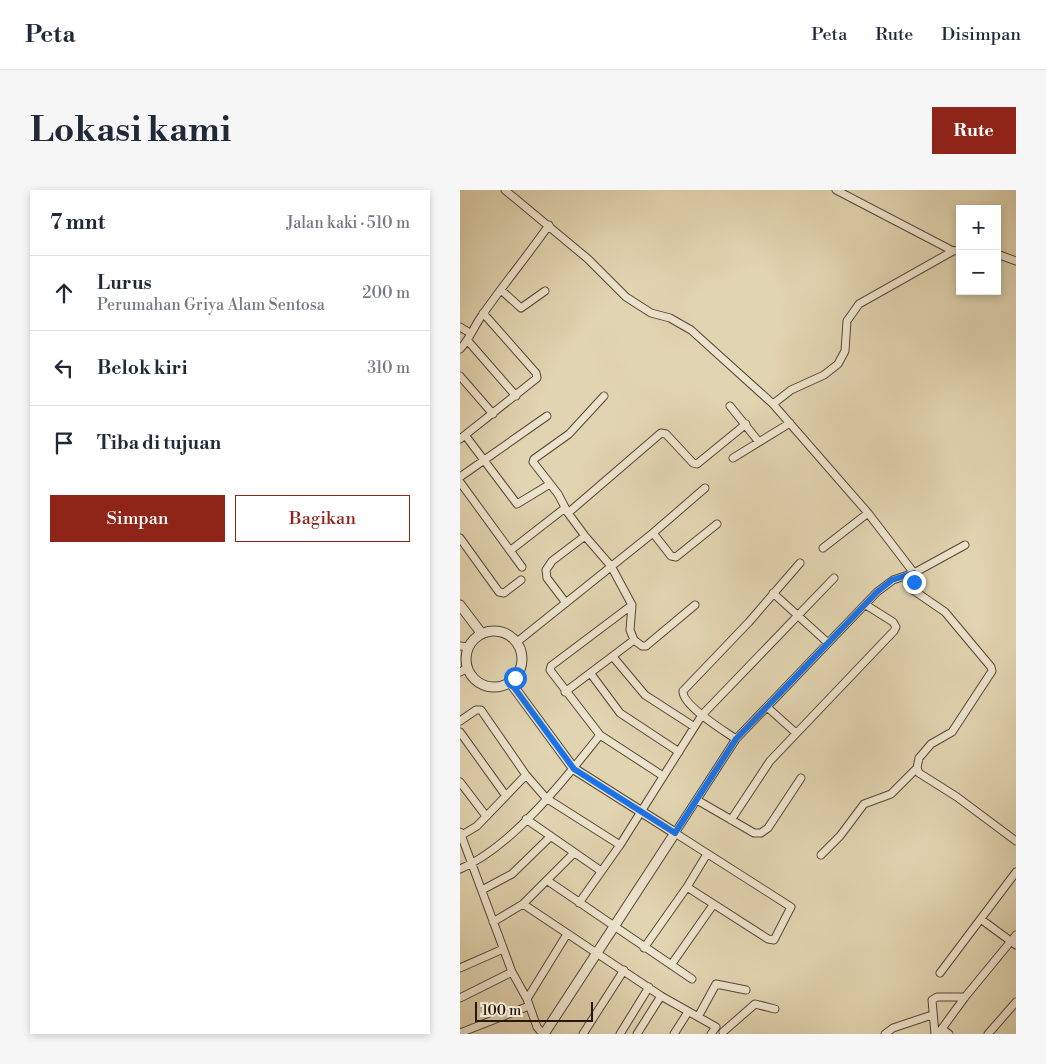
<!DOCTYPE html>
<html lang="id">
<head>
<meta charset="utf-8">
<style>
	:root { --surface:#fff; --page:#f6f6f7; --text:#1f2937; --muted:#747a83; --line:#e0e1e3; --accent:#8f2418 }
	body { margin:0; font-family:"Libre Bodoni",serif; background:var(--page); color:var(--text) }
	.controls { position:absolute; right:15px; top:15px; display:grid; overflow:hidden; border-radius:0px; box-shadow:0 2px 8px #0003 }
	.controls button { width:45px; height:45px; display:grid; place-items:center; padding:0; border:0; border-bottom:1px solid var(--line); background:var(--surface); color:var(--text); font:25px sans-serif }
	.scale { position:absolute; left:15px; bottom:12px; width:118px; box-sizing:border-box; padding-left:5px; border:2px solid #26160a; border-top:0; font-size:14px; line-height:18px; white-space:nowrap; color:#26160a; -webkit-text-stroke:4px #ece3cc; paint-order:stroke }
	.stop { position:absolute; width:15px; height:15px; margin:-11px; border:4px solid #1a73e8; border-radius:50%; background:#fff }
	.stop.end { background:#1a73e8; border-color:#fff; box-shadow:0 1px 5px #0008 }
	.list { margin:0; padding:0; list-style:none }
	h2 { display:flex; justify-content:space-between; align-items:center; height:65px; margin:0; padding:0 20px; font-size:21px }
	h2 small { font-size:16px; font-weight:400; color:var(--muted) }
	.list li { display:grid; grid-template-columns:32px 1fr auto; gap:15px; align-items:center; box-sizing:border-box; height:75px; padding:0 20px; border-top:1px solid var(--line) }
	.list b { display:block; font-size:19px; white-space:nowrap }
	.list p { margin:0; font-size:16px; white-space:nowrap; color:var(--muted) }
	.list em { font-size:16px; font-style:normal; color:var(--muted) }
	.actions { display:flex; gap:10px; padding:15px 20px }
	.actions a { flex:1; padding:11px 0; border:1px solid var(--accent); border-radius:0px; text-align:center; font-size:18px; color:var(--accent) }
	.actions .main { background:var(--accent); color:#fff }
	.icon { flex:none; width:28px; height:28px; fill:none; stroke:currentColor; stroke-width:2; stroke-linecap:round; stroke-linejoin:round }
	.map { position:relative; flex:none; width:556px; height:844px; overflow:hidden; border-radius:0px }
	header { display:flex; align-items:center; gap:30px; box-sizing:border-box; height:70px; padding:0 25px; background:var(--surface); border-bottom:1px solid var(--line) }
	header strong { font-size:24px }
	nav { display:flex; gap:28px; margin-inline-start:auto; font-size:18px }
	.intro { display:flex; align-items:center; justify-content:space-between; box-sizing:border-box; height:120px; padding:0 30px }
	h1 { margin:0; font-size:35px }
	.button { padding:12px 22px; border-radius:0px; background:var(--accent); color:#fff; font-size:18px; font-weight:700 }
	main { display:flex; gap:30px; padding:0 30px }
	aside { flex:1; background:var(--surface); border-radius:0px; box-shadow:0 2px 8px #0003 }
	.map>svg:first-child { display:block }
</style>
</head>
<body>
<header>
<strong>Peta</strong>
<nav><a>Peta</a><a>Rute</a><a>Disimpan</a></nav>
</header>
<div class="intro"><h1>Lokasi kami</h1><a class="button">Rute</a></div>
<main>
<aside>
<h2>7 mnt<small>Jalan kaki · 510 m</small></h2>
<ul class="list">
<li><svg class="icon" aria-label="ahead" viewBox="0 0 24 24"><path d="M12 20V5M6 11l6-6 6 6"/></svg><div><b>Lurus</b><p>Perumahan Griya Alam Sentosa</p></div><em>200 m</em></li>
<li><svg class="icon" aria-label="left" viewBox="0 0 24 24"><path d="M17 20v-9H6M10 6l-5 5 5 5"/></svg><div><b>Belok kiri</b></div><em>310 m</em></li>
<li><svg class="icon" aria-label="arrive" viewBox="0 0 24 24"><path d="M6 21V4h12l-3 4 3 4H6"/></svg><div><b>Tiba di tujuan</b></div></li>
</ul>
<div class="actions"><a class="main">Simpan</a><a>Bagikan</a></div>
</aside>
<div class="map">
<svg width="556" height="844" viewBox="0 0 556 844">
	<rect width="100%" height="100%" fill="#e1d4b0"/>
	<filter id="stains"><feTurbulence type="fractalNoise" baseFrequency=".004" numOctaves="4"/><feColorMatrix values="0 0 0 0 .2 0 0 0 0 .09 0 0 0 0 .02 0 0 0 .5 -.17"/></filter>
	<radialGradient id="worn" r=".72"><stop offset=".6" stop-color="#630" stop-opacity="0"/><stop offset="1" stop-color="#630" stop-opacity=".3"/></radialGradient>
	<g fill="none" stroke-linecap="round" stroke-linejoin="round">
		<g stroke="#554634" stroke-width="9">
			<path id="minor" d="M45,0L128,69L166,107L191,123L210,128L231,140L313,214L408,323L454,383L455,389L453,400L485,422L531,477L532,481L492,542L471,554L459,568L457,578L431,604L404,614L380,646L361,665
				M376,0L493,61L500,60
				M537,64L556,71
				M41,100L61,118L85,101
				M0,137L10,143
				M8,151L56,206
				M0,159C10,149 14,136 23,124C44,94 68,65 89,35
				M0,186L33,224
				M144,206L109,244L74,269L73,272L98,304L108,323L125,346L151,376L172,415L91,476L90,480L140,545L203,586
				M313,214L331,200L364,185L378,174L385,161L387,131L399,114L493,61
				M270,216L299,252
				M5,245L57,314L90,294
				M0,249L77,188L76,183L23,123
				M273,268L330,233
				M0,287L87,226
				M0,292L62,377
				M108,323L201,243L206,244L233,273L237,274L286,234
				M193,343L245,298
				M0,348L39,402L44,403L61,390
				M363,358L408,323
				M51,360L105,318
				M313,403L368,453
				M106,413L87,388L86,380L92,371L125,346
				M174,450L182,456H186L235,415
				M57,452L193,343L211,366L216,367L257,334
				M0,456L9,457
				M154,468L185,505L233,536
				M0,482L8,478
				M131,484L160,523L219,562
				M105,502L174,450L170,440L172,415
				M307,517L336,543
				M0,531L16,520H21L66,585L86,608L160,655
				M0,542L46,606
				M276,549C264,541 222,515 223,501L289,432L340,373
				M457,578L459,583L497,607L556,651
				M0,592L26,626
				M237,610L294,643H301L308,638L341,588
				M66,629L141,681
				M271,630L310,571L434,441L436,437L433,432L406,415
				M0,642L52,782L67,809L77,837L83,844
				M2,645L17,636L66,585
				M0,679C52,657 105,589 140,545
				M88,691L232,789
				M227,697L308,749L314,750L331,717L215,643L276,549L417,402L433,390L454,383L505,355
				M22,700L52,684L90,647
				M119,713L160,655L242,525L374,388
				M63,714L201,806L256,837L251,844
				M522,730L556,755
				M33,732L63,714L114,663
				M184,758L227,697L247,664
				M211,775L253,715
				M0,778L43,759
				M480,783L556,682
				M0,808L52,782
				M67,809L107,744
				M238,827L256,794L286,800
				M482,839L489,844
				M263,842L295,814L315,819
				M0,843L69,816
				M123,844L164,780
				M160,844L189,797
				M177,844L201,806
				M214,844L228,822
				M425,844L433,838L472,825
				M475,844L472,810L477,807H505
				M478,844L505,807L556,745
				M528,844L556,812"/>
		</g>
		<g stroke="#554634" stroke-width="11">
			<path id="tertiary" d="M0,415L22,444
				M6 469a28 28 0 1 1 56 0a28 28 0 1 1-56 0Z
				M50,492L114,579L215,643L84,844"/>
		</g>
		<use href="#minor" stroke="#ece3cc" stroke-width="7"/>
		<use href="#tertiary" stroke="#ece3cc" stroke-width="9"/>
	</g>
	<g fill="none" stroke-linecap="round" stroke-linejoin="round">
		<path stroke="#1a73e8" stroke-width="6" d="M55,488L50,492L114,579L215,643L276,549L417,402L432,390L454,383V392"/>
	</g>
	<rect width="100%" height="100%" filter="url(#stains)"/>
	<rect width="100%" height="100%" fill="url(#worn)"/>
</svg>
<div class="controls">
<button>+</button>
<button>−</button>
</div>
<div class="scale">100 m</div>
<div class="stop" style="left:55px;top:488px"></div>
<div class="stop end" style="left:454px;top:392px"></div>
</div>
</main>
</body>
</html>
